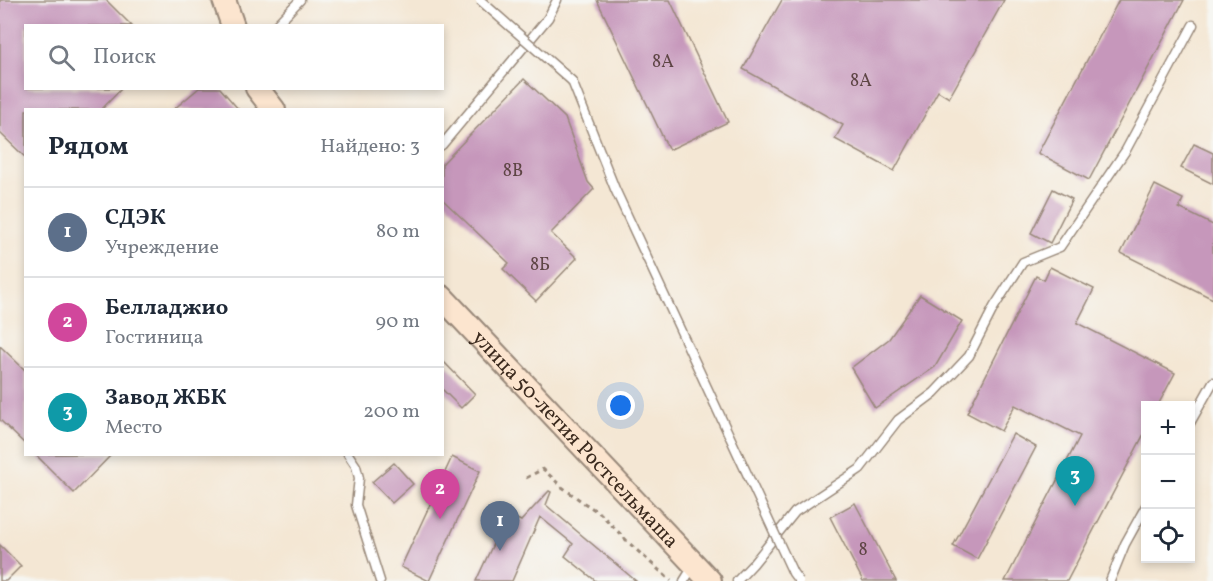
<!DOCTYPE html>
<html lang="ru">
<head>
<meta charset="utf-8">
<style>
	:root { --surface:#fff; --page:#f6f6f7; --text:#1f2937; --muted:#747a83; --line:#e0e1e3; --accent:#b5179e }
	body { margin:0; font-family:Vollkorn,serif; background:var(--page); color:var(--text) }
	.controls { position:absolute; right:18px; bottom:18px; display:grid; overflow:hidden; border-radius:0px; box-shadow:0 3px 9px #0003 }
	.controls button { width:54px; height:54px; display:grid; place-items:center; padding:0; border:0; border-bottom:2px solid var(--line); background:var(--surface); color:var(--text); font:30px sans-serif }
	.you { position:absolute; left:621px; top:406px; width:21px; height:21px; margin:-15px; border:4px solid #fff; border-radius:50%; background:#1a73e8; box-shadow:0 0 0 9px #1a73e833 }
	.badge { display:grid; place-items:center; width:39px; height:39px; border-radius:50%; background:var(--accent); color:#fff; font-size:20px; font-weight:700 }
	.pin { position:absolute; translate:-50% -50px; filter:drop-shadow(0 2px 3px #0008) }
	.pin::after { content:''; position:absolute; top:32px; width:21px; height:18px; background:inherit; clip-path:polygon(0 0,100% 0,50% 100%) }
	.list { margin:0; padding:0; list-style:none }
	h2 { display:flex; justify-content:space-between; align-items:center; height:78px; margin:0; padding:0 24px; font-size:26px }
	h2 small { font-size:20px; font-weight:400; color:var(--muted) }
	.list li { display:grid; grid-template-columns:39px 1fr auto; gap:18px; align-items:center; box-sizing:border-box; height:90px; padding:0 24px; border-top:2px solid var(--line) }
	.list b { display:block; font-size:22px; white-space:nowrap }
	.list p { margin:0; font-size:20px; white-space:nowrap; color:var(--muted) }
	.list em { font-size:20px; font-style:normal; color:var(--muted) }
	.icon { flex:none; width:33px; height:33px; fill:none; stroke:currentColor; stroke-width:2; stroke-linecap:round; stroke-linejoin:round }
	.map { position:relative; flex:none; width:1213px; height:581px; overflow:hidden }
	.search { position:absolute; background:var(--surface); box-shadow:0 3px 9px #0003; left:24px; top:24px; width:420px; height:66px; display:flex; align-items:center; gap:15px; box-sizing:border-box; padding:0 21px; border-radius:0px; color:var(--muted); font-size:22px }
	.panel { position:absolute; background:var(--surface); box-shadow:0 3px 9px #0003; left:24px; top:108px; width:420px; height:348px; border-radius:0px }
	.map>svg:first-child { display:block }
</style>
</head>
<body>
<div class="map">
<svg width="1213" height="581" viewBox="0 0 1213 581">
	<rect width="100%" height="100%" fill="#f6f6f2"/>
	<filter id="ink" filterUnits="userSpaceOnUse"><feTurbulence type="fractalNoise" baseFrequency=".0167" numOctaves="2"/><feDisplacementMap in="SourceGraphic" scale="12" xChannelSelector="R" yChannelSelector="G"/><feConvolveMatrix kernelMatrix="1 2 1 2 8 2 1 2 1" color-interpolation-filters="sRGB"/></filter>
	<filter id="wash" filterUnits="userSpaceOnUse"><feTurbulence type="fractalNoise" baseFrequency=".008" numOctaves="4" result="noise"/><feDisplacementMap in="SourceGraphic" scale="24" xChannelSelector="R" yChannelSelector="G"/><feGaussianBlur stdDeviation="1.35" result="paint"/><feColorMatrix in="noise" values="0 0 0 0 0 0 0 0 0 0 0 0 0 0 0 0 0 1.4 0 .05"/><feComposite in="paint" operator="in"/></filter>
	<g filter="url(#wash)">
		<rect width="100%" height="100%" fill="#f4e7d4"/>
		<g id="blocks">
			<path fill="#c697bb" d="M0,0H106L132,26H26V88H122L101,110H26V158L0,133Z
				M597,0H670L728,122L669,150Z
				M782,0H1004L949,98L938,91L894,171L835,139L843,125L743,69Z
				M1119,0H1184L1089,180L1038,153Z
				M524,79L565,118L588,182L594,189L551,233L577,258L536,301L503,269L509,263L442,199V164Z
				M199,88H220L239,110H173Z
				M1194,144L1213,153V184L1181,168Z
				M1155,185L1183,199L1179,208L1213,225V299L1121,253Z
				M1053,189L1072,199L1050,243L1031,233Z
				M1050,267L1094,289L1077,323L1175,373L1158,405H1146V430L1067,581H1005L1080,436L1032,412L1031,413L1015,405L1001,431L967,413L1036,276L1044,280Z
				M920,295L962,321L935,367L875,408L851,368L889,339Z
				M0,346L26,371V445L0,420Z
				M442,360L475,394L461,408L442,389Z
				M1013,434L1036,447L977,559L953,546Z
				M35,454H112L74,493Z
				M452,457L480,471L429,581L401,567Z
				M394,463L413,484L392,503L372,482Z
				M549,491L551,492L546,505L636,581H596L565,556L573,544L540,517L512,581H476L507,514L521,521Z
				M855,503L896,581H863L830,517Z
				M0,545L21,566L6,581H0Z"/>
		</g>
	</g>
	<g filter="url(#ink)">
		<use href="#blocks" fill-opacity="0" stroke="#988879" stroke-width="1.5"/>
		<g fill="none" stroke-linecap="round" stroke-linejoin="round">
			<g stroke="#988879" stroke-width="11">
				<path id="lane" d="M275,26L300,0
					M442,145L548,18L557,0
					M1190,423L1213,382
					M348,454L356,466L359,478L356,505L380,581
					M684,581L694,565
					M737,581L753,564L795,512L860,469L898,420L934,393L969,356L994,307L1023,262L1060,247L1126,150L1193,25
					M1110,581L1125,544L1146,506"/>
			</g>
			<g stroke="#988879" stroke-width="26">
				<g id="secondary">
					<path d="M224,0L233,26"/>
					<path d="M257,88L274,110"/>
					<path id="s1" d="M442,297L710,581"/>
				</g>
			</g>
			<path stroke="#988879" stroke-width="3" stroke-dasharray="4.5 4.5" stroke-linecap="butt" d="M526,478L543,469L562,487L584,503L601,514L629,543L671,581"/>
			<use href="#lane" stroke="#fff" stroke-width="8"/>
			<use href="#secondary" stroke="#fce5cf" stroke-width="22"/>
			<g stroke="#988879" stroke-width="11" stroke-linecap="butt">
				<path id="lane-bridge" d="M480,0L572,81L615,189L793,573L799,581"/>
			</g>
			<use href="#lane-bridge" stroke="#fff" stroke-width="8"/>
		</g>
	</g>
	<g text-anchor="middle" stroke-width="5" stroke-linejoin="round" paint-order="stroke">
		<g font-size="18" fill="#5e4545">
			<text x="663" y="67">8А</text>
			<text x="861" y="86">8А</text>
			<text x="513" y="176">8В</text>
			<text x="540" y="270">8Б</text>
			<text x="863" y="555">8</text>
		</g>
		<g font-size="21" fill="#3b2a1e" stroke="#f6f6f2">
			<text dy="7" stroke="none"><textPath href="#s1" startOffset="195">улица 50-летия Ростсельмаша</textPath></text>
		</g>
	</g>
</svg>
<div class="controls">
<button>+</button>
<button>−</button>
<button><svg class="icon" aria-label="locate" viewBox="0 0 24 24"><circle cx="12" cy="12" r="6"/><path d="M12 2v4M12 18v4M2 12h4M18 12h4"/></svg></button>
</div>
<div class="you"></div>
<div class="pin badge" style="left:500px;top:551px;background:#5c6f8a">1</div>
<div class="pin badge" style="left:440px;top:519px;background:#d1479c">2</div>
<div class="pin badge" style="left:1075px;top:506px;background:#0f9aa8">3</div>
<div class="search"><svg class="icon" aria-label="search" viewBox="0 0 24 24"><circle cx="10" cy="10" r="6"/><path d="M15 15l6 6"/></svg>Поиск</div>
<section class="panel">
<h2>Рядом<small>Найдено: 3</small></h2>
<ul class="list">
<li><span class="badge" style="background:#5c6f8a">1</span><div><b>СДЭК</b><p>Учреждение</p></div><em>80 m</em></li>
<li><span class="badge" style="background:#d1479c">2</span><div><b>Белладжио</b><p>Гостиница</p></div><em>90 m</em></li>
<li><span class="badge" style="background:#0f9aa8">3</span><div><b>Завод ЖБК</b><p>Место</p></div><em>200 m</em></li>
</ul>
</section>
</div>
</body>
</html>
